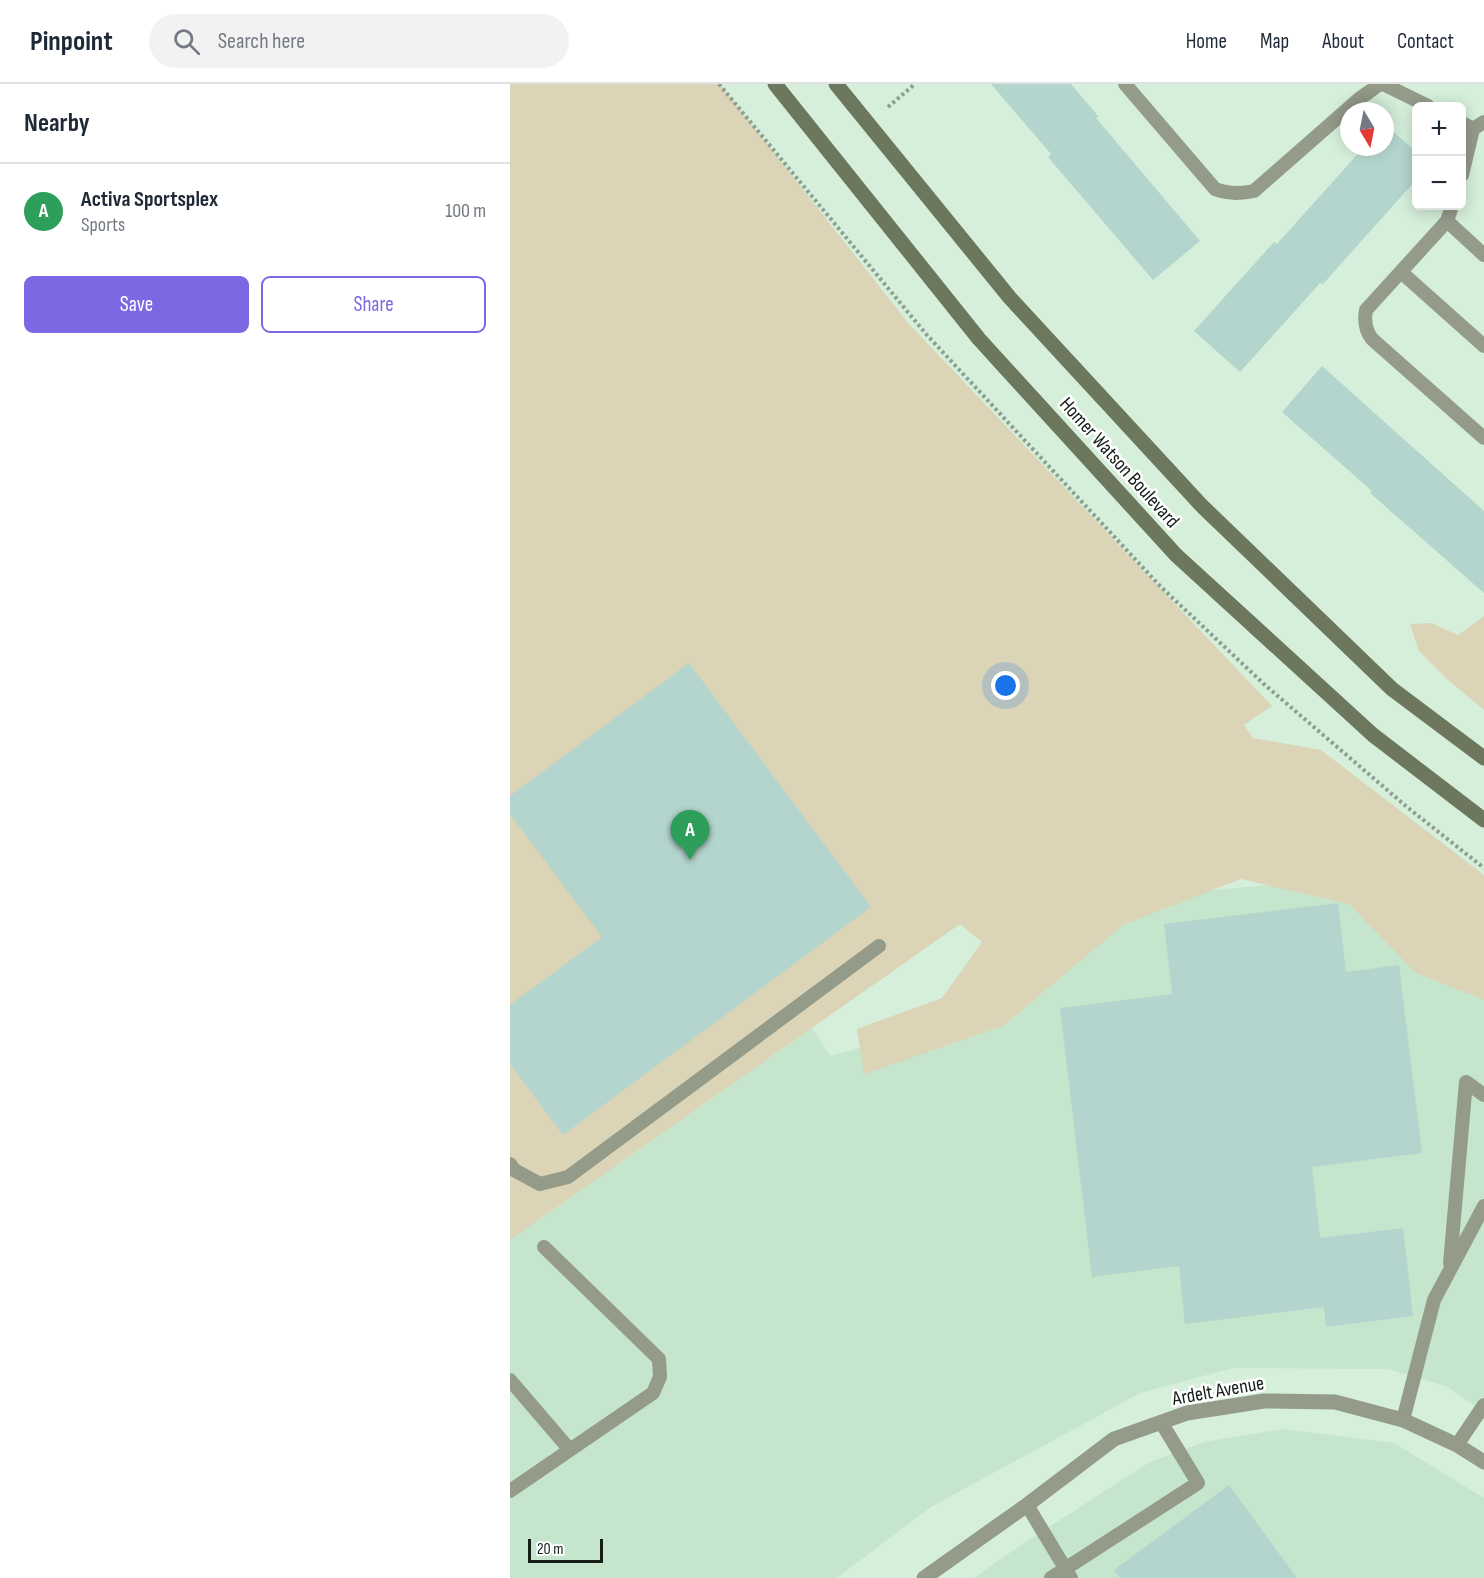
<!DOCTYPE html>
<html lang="en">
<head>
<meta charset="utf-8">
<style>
	:root { --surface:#fff; --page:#f2f2f3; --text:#1f2937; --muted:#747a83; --line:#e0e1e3; --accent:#7e67e3 }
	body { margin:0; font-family:"Sofia Sans Condensed",sans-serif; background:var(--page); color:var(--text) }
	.controls { position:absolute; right:18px; top:18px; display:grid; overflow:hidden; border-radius:9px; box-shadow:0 3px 15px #0003 }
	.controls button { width:54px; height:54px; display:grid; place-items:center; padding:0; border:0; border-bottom:2px solid var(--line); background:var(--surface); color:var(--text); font:30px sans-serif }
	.compass { position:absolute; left:830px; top:18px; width:54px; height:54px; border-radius:50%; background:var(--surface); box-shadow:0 3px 15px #0003; rotate:170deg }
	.scale { position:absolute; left:18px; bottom:15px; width:75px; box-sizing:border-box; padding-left:6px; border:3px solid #141e17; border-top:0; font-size:16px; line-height:21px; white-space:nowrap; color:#141e17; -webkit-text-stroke:4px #fff; paint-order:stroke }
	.you { position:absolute; left:496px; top:602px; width:21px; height:21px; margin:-15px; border:4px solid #fff; border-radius:50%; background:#1a73e8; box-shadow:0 0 0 9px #1a73e833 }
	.badge { display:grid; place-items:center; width:39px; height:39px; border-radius:50%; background:var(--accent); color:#fff; font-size:20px; font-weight:700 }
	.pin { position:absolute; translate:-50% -50px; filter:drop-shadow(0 2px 3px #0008) }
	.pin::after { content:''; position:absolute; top:32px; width:21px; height:18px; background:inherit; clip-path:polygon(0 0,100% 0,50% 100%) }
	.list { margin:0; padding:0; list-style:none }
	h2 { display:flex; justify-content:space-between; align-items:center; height:78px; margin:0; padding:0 24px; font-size:26px }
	h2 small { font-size:20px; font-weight:400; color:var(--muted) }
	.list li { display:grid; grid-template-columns:39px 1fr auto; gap:18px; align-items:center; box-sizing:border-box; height:96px; padding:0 24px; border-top:2px solid var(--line) }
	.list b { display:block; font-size:22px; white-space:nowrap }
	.list p { margin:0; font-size:20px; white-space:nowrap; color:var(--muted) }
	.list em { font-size:20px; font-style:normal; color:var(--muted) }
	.actions { display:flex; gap:12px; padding:18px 24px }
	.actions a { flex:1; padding:14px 0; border:2px solid var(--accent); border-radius:9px; text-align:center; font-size:21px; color:var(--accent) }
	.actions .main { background:var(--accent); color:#fff }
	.icon { flex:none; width:33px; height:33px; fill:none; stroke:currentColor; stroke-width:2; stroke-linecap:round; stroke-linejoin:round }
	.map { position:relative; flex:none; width:974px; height:1494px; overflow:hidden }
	header { display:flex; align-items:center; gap:36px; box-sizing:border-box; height:84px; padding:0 30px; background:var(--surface); border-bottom:2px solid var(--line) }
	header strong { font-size:28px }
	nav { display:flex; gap:33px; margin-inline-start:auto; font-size:21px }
	.search { width:420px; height:54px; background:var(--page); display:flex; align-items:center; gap:15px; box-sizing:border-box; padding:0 21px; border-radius:33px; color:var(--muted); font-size:22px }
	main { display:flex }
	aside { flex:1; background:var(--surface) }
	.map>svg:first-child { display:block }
</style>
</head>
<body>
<header>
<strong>Pinpoint</strong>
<div class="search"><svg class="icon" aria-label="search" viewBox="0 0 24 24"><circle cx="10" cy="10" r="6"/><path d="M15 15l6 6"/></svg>Search here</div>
<nav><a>Home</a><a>Map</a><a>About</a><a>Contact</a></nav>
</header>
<main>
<aside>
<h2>Nearby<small></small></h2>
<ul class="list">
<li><span class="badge" style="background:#2e9e5b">A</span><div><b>Activa Sportsplex</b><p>Sports</p></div><em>100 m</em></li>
</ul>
<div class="actions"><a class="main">Save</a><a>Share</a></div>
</aside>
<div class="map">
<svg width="974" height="1494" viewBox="0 0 974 1494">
	<rect width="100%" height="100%" fill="#d5efda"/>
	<path fill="#c5e5cc" d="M816,796L974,914V1328L936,1302L878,1285L723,1284L630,1309L421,1423L327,1494H0V1156L302,944L320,972L363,961L626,813Z
		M773,1345L884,1359L974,1414V1494H464L508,1463L640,1378L694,1358Z"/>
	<path fill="#dbd4b6" d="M0,0H210L398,239L762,622L734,641L743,654L811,666L974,791V916L906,889L839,820L731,795L613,841L493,942L354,990L347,945L432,914L472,858L450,840L0,1156Z
		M974,532V626L938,596L909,567L900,540L921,539L948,551Z"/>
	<path fill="#b3d5cd" d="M481,0H561L588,32L586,34L690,157L643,196L538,73L541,70Z
		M875,40L906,68V96L813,200L810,199L730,288L684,247L764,158L767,160L854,63H875Z
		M812,282L974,427V509L860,409L862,407L772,328Z
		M179,579L361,823L53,1051L0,980V921L92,853L0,730V712Z
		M828,819L836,888L889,881L912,1069L802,1083L810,1154L893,1144L903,1232L816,1243L814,1223L675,1240L669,1182L582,1193L550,924L662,910L654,840Z
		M719,1401L787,1494H610L604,1486Z"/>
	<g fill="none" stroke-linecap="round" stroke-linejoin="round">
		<path stroke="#8c9f90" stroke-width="4" stroke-dasharray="3 3" stroke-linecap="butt" d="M209,0L416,250L651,503L755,601L897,723L974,784
			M378,23L405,0"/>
		<path stroke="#949b89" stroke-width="14" d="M615,0L705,105C718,110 730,110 744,107L849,15L870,0
			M873,0L918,22
			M952,39L963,45L974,38
			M952,91L963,45
			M942,122L937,137L856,226C854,237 855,246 862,255L974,354
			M937,137L974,171
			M891,188L974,262
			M0,1080L4,1086L30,1100L58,1093L369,862
			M940,1179L956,998L974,1011
			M0,1296L60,1366
			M893,1336L924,1216L974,1122
			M947,1361L974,1321
			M0,1407L143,1309L150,1293L149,1275L34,1163
			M517,1421L561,1494
			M541,1494L688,1399L651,1338"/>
		<path stroke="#949b89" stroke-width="15" d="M414,1494L517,1421L604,1355L677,1329L754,1317L825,1318L893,1336L947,1361L974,1378"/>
		<path stroke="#6d775d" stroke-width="15" d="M265,0L469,255L666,471L863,651L974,736
			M326,0L500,214L692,422L882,605L974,674"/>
	</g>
	<g text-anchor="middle" stroke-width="5" stroke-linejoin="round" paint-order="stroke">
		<g font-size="20" fill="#141e17" stroke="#fff">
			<text transform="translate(610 378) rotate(48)" y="7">Homer Watson Boulevard</text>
			<text transform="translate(708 1306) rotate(-10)" y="7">Ardelt Avenue</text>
		</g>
	</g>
</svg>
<div class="controls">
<button>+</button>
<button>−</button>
</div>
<svg class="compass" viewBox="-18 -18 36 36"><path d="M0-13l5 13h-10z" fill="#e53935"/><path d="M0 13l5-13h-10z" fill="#747a83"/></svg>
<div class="scale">20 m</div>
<div class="you"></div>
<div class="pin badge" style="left:180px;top:776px;background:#2e9e5b">A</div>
</div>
</main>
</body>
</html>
